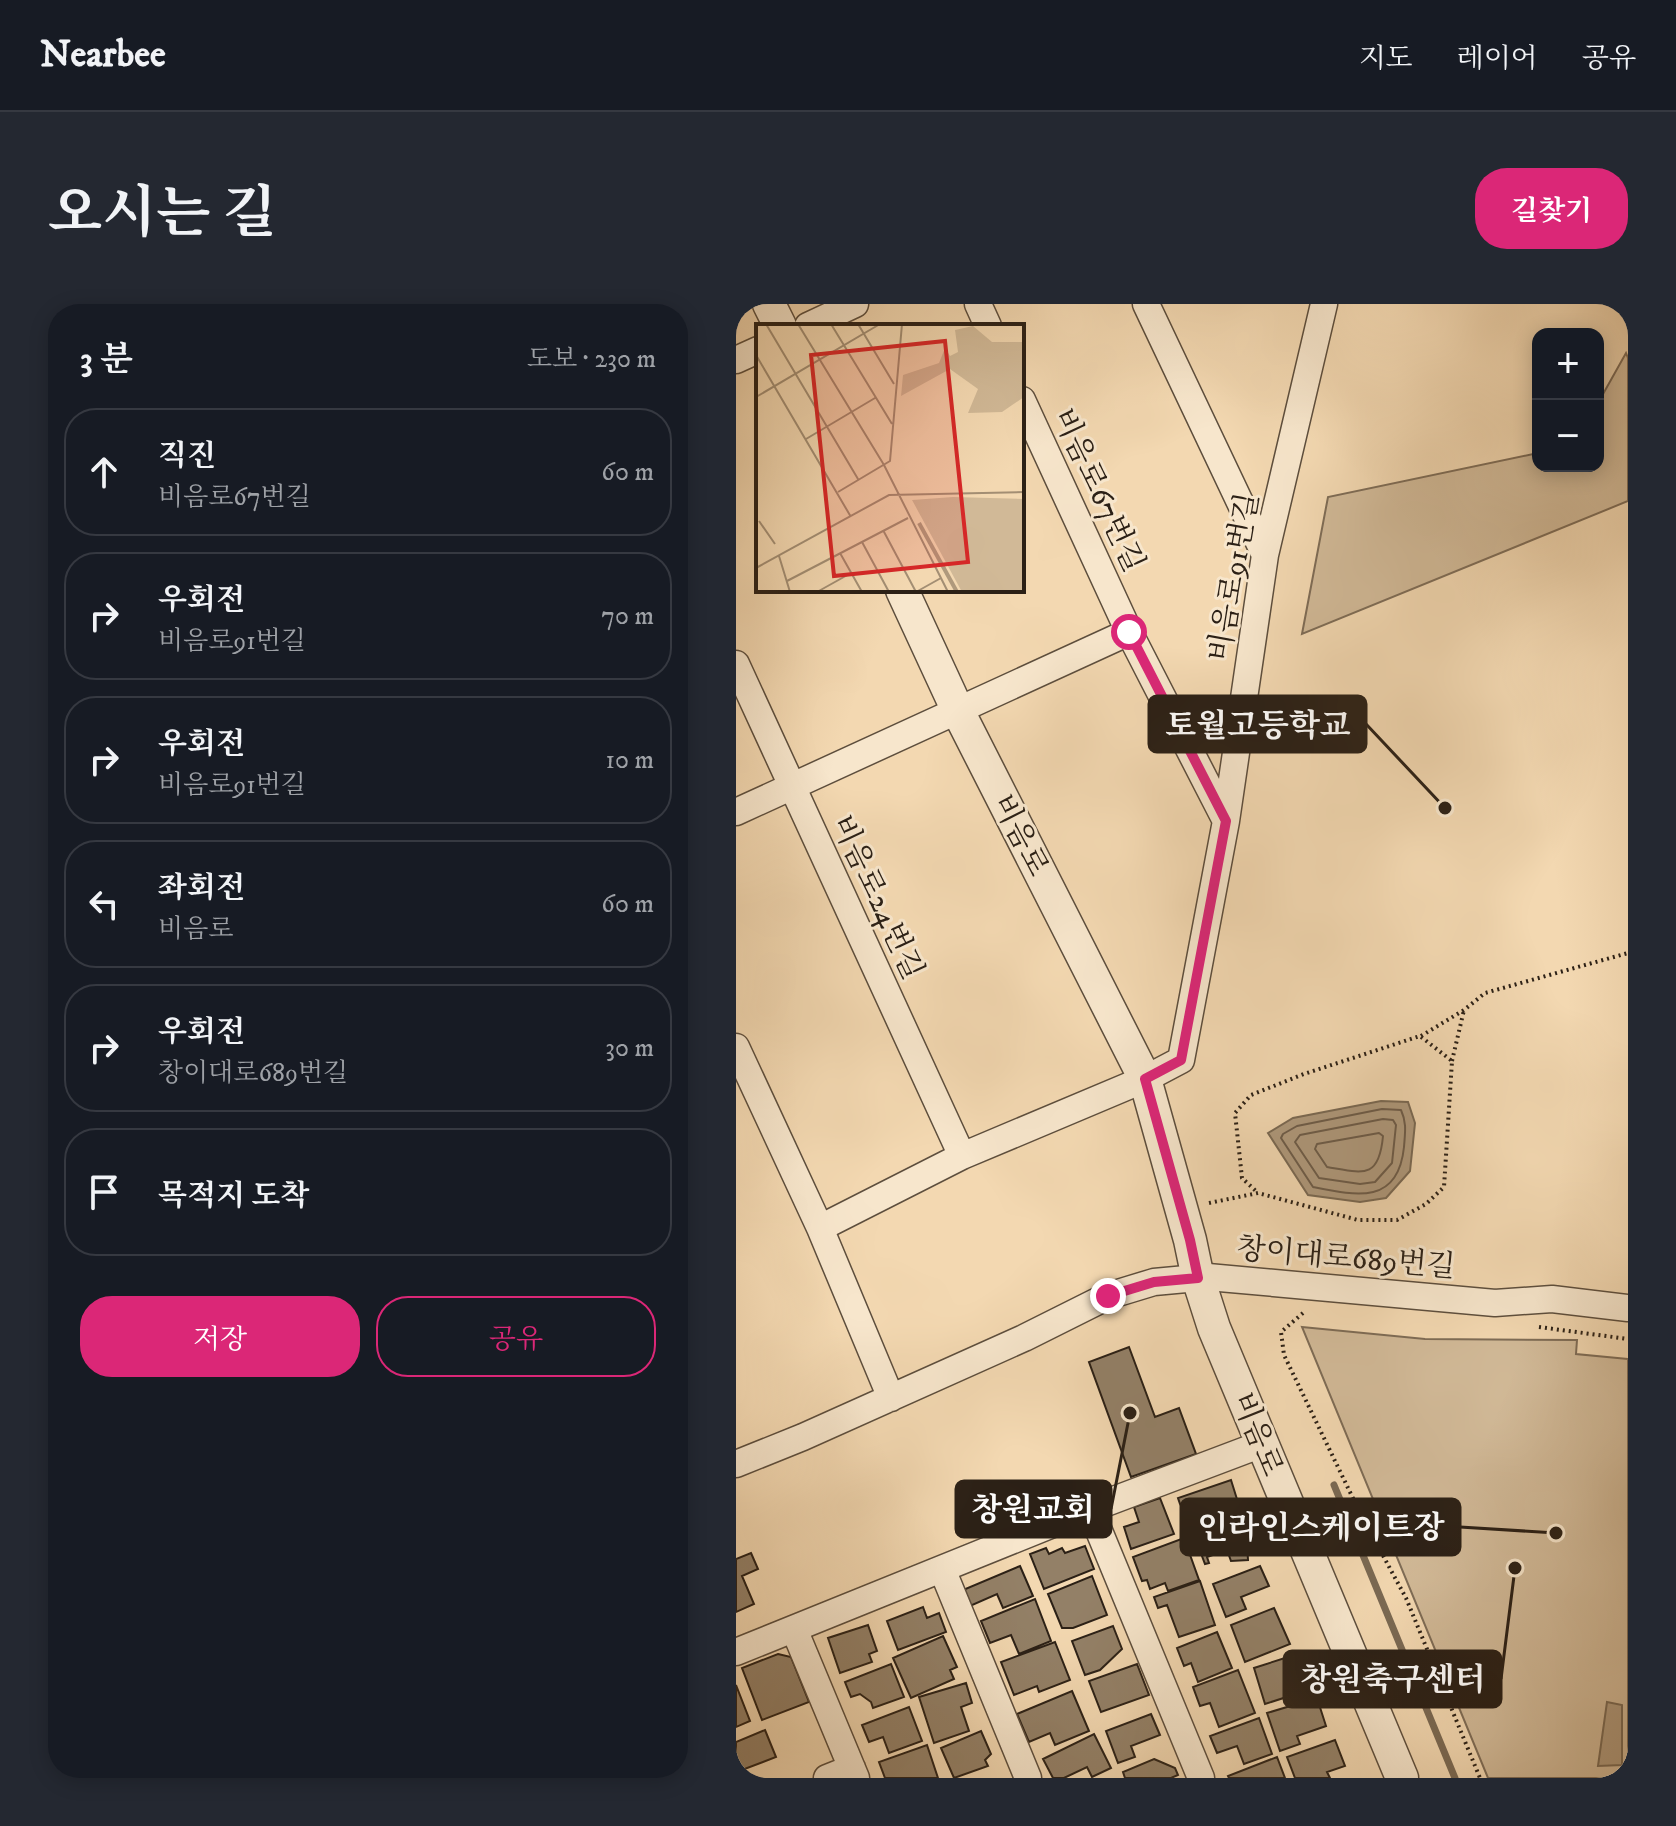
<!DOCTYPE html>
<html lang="ko">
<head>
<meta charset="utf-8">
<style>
	:root { --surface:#171b24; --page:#242831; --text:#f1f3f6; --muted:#9ea1a6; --line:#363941; --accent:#db2777 }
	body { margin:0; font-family:"IM FELL DW Pica","Noto Serif KR",serif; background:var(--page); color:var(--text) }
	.controls { position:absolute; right:24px; top:24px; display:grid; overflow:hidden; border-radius:16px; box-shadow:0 4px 20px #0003 }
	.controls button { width:72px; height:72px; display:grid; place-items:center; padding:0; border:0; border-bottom:2px solid var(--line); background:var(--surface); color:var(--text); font:40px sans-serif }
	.stop { position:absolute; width:24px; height:24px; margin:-18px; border:6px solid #db2777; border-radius:50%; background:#fff }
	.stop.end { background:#db2777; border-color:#fff; box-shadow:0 2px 8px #0008 }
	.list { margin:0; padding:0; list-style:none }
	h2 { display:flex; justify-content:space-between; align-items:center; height:104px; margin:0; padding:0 32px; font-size:34px }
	h2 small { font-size:26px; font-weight:400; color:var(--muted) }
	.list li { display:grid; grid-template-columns:52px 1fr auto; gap:24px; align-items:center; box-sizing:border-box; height:128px; margin:0 16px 16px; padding:0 16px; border:2px solid var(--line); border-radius:32px }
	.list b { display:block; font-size:30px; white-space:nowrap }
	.list p { margin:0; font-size:26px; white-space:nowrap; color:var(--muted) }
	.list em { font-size:26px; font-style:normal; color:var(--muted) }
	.actions { display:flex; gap:16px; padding:24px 32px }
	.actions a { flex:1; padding:18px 0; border:2px solid var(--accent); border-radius:32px; text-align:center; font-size:28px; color:var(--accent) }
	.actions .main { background:var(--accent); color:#fff }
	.icon { flex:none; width:44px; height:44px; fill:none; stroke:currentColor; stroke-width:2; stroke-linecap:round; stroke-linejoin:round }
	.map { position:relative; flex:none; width:892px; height:1474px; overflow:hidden; border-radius:32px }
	header { display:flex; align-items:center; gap:48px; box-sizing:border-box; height:112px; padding:0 40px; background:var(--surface); border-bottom:2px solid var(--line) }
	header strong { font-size:38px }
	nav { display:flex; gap:44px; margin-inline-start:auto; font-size:28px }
	.intro { display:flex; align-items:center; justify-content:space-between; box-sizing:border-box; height:192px; padding:0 48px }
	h1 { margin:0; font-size:56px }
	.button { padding:20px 36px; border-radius:32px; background:var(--accent); color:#fff; font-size:28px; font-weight:700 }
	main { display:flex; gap:48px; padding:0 48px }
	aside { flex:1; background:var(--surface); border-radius:32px; box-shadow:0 4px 20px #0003 }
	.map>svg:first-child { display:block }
</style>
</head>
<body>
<header>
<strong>Nearbee</strong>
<nav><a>지도</a><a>레이어</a><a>공유</a></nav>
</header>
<div class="intro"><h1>오시는 길</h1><a class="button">길찾기</a></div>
<main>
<aside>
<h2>3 분<small>도보 · 230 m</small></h2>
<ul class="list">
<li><svg class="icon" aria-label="ahead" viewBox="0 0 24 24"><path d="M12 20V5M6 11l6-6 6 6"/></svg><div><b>직진</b><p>비음로67번길</p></div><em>60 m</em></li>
<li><svg class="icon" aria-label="right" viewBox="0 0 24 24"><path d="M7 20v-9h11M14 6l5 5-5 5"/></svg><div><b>우회전</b><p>비음로91번길</p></div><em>70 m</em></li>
<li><svg class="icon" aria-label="right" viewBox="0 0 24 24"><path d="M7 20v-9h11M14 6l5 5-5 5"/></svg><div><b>우회전</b><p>비음로91번길</p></div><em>10 m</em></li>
<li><svg class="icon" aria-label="left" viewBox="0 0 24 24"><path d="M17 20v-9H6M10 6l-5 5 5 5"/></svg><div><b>좌회전</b><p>비음로</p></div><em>60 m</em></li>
<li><svg class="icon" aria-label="right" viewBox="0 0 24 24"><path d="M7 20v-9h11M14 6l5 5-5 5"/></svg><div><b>우회전</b><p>창이대로689번길</p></div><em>30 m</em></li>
<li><svg class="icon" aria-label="arrive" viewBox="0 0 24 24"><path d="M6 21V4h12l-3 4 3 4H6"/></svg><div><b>목적지 도착</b></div></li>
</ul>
<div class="actions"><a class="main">저장</a><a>공유</a></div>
</aside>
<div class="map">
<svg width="892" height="1474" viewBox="0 0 892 1474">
	<rect width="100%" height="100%" fill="#f3d8b1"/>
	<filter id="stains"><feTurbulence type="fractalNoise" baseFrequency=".0025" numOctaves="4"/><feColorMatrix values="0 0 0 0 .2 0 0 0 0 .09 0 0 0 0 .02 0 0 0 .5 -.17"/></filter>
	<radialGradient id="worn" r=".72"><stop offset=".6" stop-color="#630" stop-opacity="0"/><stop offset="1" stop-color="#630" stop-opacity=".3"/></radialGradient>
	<path fill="#d1b997" stroke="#7e6c56" stroke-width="2" d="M890,49L892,54V197L566,330L592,193L802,149V162H862V99Z
		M566,1023L689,1035L841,1036L840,1050L892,1055V1474H752Z"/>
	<path fill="#af997c" stroke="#7a6953" stroke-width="2" d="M645,797L672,798L679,819L674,867L650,894L624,898L572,891L532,829L557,814Z
		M871,1398L886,1401V1461L862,1462Z"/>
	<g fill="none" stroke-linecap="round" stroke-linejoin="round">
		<path stroke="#6d5c49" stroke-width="2" d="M646,805L665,806C671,819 669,829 668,843C662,901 621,892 577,883L545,834L547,830L561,822Z
			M647,815L657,816L660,821L656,859L639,878L624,880L583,874L559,838L564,831Z
			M643,829L647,832C643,876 627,869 591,863L579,845L581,840Z"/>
		<path stroke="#7a6953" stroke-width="7" d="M598,1181L719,1474"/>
	</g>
	<path fill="#938067" stroke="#2b2016" stroke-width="2" d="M393,1043L419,1113L443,1104L460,1150L395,1173L353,1058Z
		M495,1176L505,1208L453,1226L442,1194Z
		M424,1194L438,1230L395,1245L388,1223L403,1218L398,1203Z
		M513,1207L524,1235L511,1240L512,1256L495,1257L491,1246L471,1253L473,1259L469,1260L457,1228Z
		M448,1234L463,1276L432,1287L429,1279L414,1285L411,1276L406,1277L397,1253Z
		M349,1242L358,1265L308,1285L294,1250L310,1244L313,1250L326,1244L329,1249Z
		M15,1249L22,1265L6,1272L18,1300L0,1308V1255Z
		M284,1262L297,1292L267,1304L261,1290L234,1302L227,1286Z
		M524,1262L533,1282L505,1293L510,1305L490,1313L477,1280Z
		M356,1272L371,1311L337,1324H326L312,1290Z
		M464,1277L479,1321L443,1333L431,1301L422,1304L418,1293Z
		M299,1295L315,1337L283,1350L275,1331L254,1339L245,1317Z
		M187,1303L191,1314L203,1309L210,1328L162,1346L151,1317Z
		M538,1304L554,1340L509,1358L495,1321Z
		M132,1321L141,1347L133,1350L136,1358L104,1369L92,1334Z
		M377,1322L386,1345L364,1366L349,1371L336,1337Z
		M481,1328L496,1364L462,1378L455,1359L448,1362L441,1344Z
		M207,1332L221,1363L214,1366L218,1375L175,1394L157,1354Z
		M319,1338L334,1376L303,1388L301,1382L278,1391L265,1358Z
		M42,1350L55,1353L73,1398L26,1416L6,1364Z
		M552,1353L555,1364L570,1360L574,1373L559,1377L563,1389L529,1400L518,1364Z
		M155,1360L168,1393L137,1404L135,1398L124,1390L115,1393L109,1378Z
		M401,1360L413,1391L365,1408L353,1377Z
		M502,1366L519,1409L483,1423L474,1399L464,1402L457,1383Z
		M230,1379L236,1399L225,1403L233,1427L198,1439L183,1393Z
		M0,1381L14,1417L0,1423Z
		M336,1387L353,1427L319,1441L314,1429L293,1438L281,1410Z
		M581,1394L590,1422L561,1432L564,1440L544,1447L531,1409Z
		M173,1403L186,1437L153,1449L147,1433L133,1438L126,1421Z
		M415,1410L424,1431L395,1442L399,1453L382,1459L370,1427Z
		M523,1414L536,1450L508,1460L501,1442L481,1449L474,1432Z
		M29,1426L40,1453L6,1466L0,1451V1438Z
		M245,1427L255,1450L249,1456L252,1462L218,1474L205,1444Z
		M358,1430L375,1464L356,1473L351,1463L328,1474H317L307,1455Z
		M599,1436L609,1462L591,1468L594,1474H559L551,1453Z
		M191,1441L202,1474H149L143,1458Z
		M541,1453L549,1474H493L492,1472Z
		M418,1455L439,1464L442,1471L435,1474H389L387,1468Z"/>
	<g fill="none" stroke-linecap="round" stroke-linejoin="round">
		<g stroke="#5d4e3d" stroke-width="29">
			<path id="minor" d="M242,0L252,22
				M410,0L529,251
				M72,22L119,0
				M0,56L22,46
				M286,96L393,328L490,517
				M0,360L226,852
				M0,508L393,328
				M0,743L84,924L155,1094
				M84,924L226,852L409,775L445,756L490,517L529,251L588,0
				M0,1160L67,1133L288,1034L372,992L418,978L472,973L759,999L816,995L892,1004
				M354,1205L465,1474
				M206,1265L292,1474
				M58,1325L120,1474
				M0,1348L354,1205L526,1140
				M91,1474L116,1464"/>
		</g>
		<g stroke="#5d4e3d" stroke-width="35">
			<path id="tertiary" d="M33,0L44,22
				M166,286L221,405L409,775L454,936L462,974L478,1024L666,1474"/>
		</g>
		<path stroke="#2b2016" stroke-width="4" stroke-dasharray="2 4" stroke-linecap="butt" d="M685,732L728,706L749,689L892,649
			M716,757L728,706
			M473,899L522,889L622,916H661L690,900L708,883L716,757L684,732L568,770L515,791L499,809L506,874L522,889
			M567,1009L545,1028L548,1051L626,1213L670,1294L744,1474
			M803,1023L892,1035"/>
		<use href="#minor" stroke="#f7e6cc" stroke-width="26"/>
		<use href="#tertiary" stroke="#f7e6cc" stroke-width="32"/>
	</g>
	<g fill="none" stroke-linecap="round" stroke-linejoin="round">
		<path stroke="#db2777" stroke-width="10" d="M372,992L418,978L462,974L454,936L409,775L445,756L490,517L393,328"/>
	</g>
	<g text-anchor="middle" stroke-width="6" stroke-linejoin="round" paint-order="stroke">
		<g font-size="30" fill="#2b2016" stroke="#f7e6cc">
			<text transform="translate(363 186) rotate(65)" y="10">비음로67번길</text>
			<text transform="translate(497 273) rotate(-80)" y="10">비음로91번길</text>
			<text transform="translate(285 531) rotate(63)" y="10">비음로</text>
			<text transform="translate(142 593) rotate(65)" y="10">비음로24번길</text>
			<text transform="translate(610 953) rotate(5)" y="10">창이대로689번길</text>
			<text transform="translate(522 1130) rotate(68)" y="10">비음로</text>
		</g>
	</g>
	<g transform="translate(20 20)">
		<rect width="268" height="268" fill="#f3d8b1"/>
		<path d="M217,2L236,18H268V73L246,88L212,89L222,65L194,45L145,72L147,51L183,39L189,24L194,32L202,28L199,6ZM197,173L268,175V268H206L156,176Z" fill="#d1b997"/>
		<path fill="none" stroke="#af997c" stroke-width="4" d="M163,199L201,268"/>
		<path fill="none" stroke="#a38e73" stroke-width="2" d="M10,0L102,155M42,0L128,141L192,268M75,0L136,100M102,0L138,60M0,31L95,193M0,73L124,0M50,115L119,74M82,168L134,137L146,0M3,197L19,220M127,206L160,268M106,218L133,268M84,229L106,268M23,232L34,268M0,244L133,171L268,168M31,257L152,194M61,268L95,249M160,268L185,254"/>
		<path fill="#d62828" fill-opacity="0.15" stroke="#d62828" stroke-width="4" d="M189,17L212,238L78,252L55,31Z"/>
		<rect width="268" height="268" fill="none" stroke="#2b2016" stroke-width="4"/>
	</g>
	<path fill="none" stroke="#2b2016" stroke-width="3" d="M709 504L630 420M394 1109L375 1205M820 1229L724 1223M779 1264L765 1375"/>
	<g fill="#2b2016" stroke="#f7e6cc" stroke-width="3">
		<circle cx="709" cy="504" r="8"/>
		<circle cx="394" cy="1109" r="8"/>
		<circle cx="820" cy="1229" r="8"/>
		<circle cx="779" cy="1264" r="8"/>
	</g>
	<g fill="#2b2016" stroke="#2b2016" stroke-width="3">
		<rect x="413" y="392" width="217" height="56" rx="8"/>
		<rect x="220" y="1177" width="155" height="56" rx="8"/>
		<rect x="445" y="1195" width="279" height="56" rx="8"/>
		<rect x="548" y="1347" width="217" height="56" rx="8"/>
	</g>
	<g font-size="32" text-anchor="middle" font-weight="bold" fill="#fff">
		<text x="522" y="432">토월고등학교</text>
		<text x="297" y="1216">창원교회</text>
		<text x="585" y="1234">인라인스케이트장</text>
		<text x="657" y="1386">창원축구센터</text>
	</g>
	<rect width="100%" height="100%" filter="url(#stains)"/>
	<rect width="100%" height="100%" fill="url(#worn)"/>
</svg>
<div class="controls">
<button>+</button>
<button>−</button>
</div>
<div class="stop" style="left:393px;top:328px"></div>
<div class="stop end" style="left:372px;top:992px"></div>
</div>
</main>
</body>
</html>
